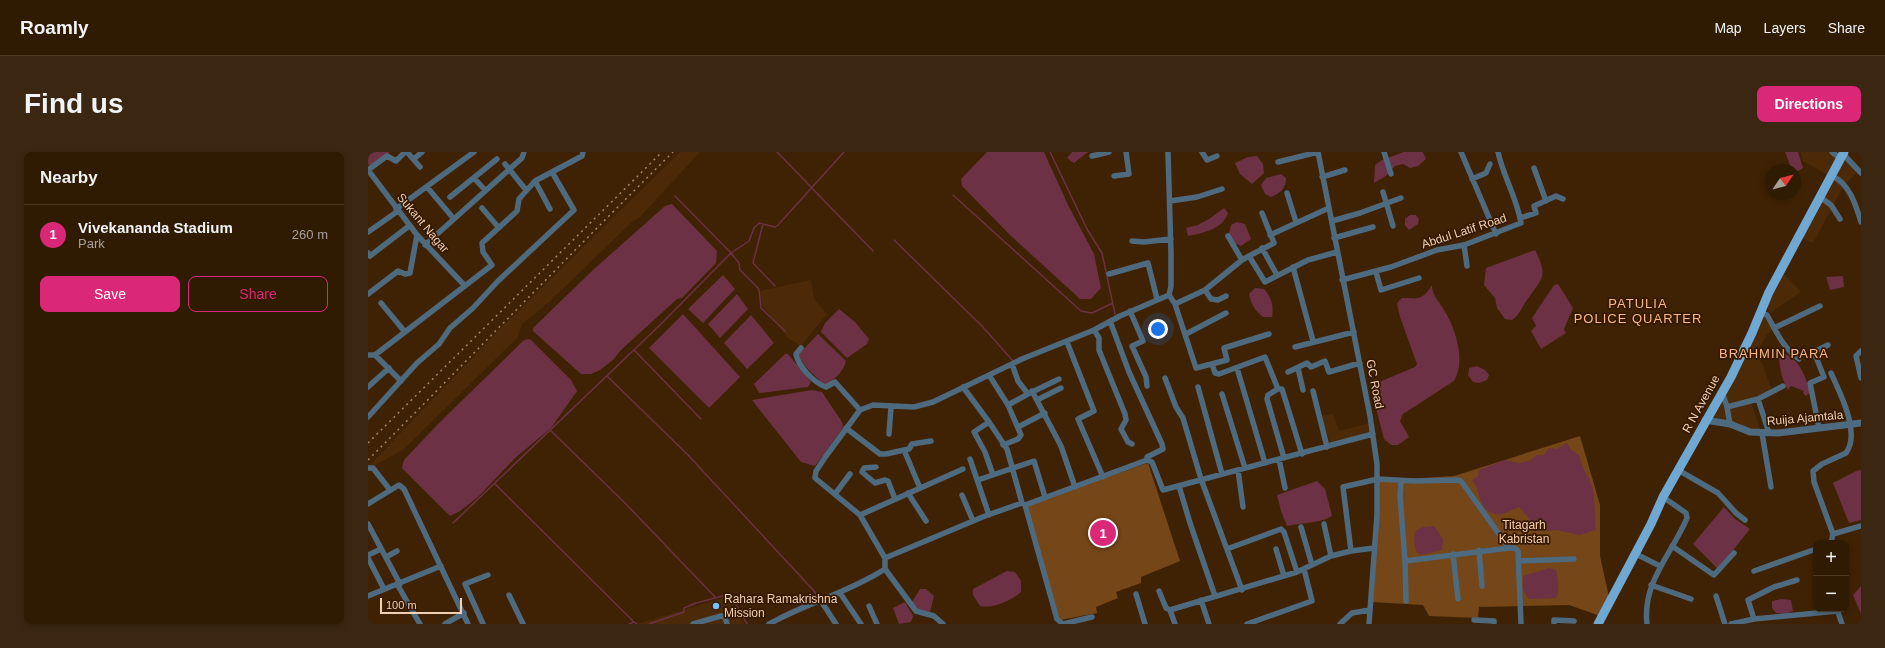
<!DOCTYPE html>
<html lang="en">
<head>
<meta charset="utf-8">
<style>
	:root { --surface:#2f1a02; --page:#3b2711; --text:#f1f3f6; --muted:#a7a199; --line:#4a3824; --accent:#db2777 }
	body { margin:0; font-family:Helvetica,sans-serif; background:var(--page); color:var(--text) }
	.controls { position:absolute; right:12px; bottom:12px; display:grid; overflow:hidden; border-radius:8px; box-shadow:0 2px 6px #0003 }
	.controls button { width:36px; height:36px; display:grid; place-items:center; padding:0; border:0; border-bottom:1px solid var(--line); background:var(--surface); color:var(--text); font:20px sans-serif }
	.compass { position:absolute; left:1397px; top:12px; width:36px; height:36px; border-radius:50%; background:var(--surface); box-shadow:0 2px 6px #0003; rotate:55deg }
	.scale { position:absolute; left:12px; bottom:10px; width:82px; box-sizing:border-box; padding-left:4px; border:2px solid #f1d0b5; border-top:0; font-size:11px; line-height:14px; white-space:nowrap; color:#f1d0b5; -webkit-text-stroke:3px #341800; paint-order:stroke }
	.you { position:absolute; left:790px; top:177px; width:14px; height:14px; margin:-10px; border:3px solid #fff; border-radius:50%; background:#1a73e8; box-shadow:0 0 0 6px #1a73e833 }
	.badge { display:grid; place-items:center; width:26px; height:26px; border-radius:50%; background:var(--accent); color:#fff; font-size:13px; font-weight:700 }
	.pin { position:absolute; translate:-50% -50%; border:2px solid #fff; box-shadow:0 1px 4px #0006 }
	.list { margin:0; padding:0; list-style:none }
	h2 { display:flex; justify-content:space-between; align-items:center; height:52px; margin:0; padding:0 16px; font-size:17px }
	h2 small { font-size:13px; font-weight:400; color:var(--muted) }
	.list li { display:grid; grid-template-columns:26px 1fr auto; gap:12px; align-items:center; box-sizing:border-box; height:60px; padding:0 16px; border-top:1px solid var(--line) }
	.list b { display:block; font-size:15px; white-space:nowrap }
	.list p { margin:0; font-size:13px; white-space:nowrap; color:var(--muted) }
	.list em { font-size:13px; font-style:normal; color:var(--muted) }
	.actions { display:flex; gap:8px; padding:12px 16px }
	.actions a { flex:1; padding:9px 0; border:1px solid var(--accent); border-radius:8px; text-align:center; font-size:14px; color:var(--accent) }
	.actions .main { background:var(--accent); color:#fff }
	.map { position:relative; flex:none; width:1493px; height:472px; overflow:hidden; border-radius:8px }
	header { display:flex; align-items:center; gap:24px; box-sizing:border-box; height:56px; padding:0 20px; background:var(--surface); border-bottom:1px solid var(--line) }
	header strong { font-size:19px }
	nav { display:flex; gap:22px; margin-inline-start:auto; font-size:14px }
	.intro { display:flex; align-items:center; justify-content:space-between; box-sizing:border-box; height:96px; padding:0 24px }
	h1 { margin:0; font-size:28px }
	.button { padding:10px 18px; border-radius:8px; background:var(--accent); color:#fff; font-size:14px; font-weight:700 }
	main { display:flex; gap:24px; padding:0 24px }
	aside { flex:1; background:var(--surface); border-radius:8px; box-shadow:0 2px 6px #0003 }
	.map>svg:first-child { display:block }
</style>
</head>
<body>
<header>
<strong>Roamly</strong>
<nav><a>Map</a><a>Layers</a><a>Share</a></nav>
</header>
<div class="intro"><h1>Find us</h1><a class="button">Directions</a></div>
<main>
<aside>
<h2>Nearby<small></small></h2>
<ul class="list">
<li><span class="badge">1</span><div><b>Vivekananda Stadium</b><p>Park</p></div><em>260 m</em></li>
</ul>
<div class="actions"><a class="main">Save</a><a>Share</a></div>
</aside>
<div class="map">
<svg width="1493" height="472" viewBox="0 0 1493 472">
	<rect width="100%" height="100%" fill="#3f2203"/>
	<path fill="#4c2a07" d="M312,0H332L271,66L265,69L181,150L154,172L150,185L35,298L5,314L3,312L131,178Z
		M1433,0H1474L1462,24L1435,9Z
		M1479,2L1490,19L1475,35L1445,91L1434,86Z
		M1415,120L1433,140L1402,161L1399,155Z
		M443,128L446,147L459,162L433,194L420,186L394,153L392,139Z
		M1396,161L1405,177L1398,184L1388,202L1394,211L1404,239L1382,247L1393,279L1383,280L1344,264Z
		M965,262L971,279L1001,271L1003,280L962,291L953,264Z
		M361,444L376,472H270Z"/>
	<path fill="#744618" d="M1212,284L1232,353V404L1241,445L1232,464L1201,453L1111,455L1110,466L1061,464L1055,453L1004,450L1011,329L1038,331L1039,327L1086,324Z
		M780,311L812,409L773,425V431L748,440L750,446L728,455L729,461L692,468L658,353Z"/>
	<path fill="#6c3144" d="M0,0H22L2,14L0,12Z
		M619,0H676L701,55L726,102L733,136L723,147H712L642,83L594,34L593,27Z
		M704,0H720L706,11L699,6Z
		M1036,0H1055L1058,7L1050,14L1042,16L1035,12L1027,14L1018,24L1006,31L1007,13L1014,8Z
		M1417,0H1430L1435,16L1427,21V18H1424Z
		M889,4L895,12L896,21L884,32L872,22L867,11L880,5Z
		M913,22L918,26C918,37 912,41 903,45L897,42L893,33L898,26Z
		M304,52L349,99L348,111L314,146L309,147L253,198L245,208L232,218L223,222H213L165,179V176L225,118L297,54Z
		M856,56L860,61C855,77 835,81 820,84L818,76L830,73L841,67Z
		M1042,63H1048L1051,67L1050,72L1041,78L1037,73V67Z
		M869,70L877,72L883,87L873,94L866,91L861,81L863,73Z
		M1167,98C1181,125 1174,126 1159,148C1153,156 1153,161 1144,168L1137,167L1129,156L1127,146L1116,133L1118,116Z
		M355,123L367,137L335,171L320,157Z
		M1475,124L1476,135L1462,138L1458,125Z
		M1190,132L1205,156L1196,177L1198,181L1173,197L1163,179L1168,174L1164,166L1186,133Z
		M1064,133C1064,144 1071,149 1076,158C1088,177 1098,209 1086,229L1035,262L1032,269L1041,285L1030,293H1023L1016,287L1008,256V234L1011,230L1047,215L1049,212L1032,165L1029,151L1034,146C1051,146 1054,149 1064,133Z
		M887,136L896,137C903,145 906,153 904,165H895C887,159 883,152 881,142Z
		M369,142L380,157L352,186L340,172Z
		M471,157L487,170L501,187L499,192L479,206L453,180L457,171Z
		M315,162L372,225L341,256L281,196Z
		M383,163L406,191L379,217L356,191Z
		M450,182L478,209C475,221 466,227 457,234L437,214L430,203Z
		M162,187L203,228L209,239L183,276L147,306L111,344L92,359L82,364L34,316L36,308L70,272L156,188Z
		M417,202H420L443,230L440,235L391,241L386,232Z
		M1417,202C1433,209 1437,224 1442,240L1438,244L1435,241L1436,239L1423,234L1420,238C1414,228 1412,217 1411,206Z
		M1109,214L1117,218L1121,223L1119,228L1111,231L1105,230L1100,223L1101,216Z
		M444,238L454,240L474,270L475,276L447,314L433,310L384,248Z
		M1199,291L1203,298L1211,303C1213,314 1219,322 1223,332C1228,344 1226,365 1228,378L1211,383L1189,378L1180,379L1169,376L1151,355L1132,363C1128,362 1122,361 1119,358C1110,351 1112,337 1104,328L1110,324L1111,318L1137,308L1151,311L1161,309L1169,303H1176L1181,296L1189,297Z
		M1493,318V368L1481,371L1465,331L1488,319Z
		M949,329L957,337L964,364C954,371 933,371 919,374L913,359L909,343Z
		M1356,355L1367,367L1382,377L1350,417L1325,392Z
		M1066,374L1075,387L1074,398L1052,403C1045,397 1046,388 1047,379L1055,375Z
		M1181,416L1188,418C1190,427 1192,438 1188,446L1161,447L1155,438V424Z
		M639,419L647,420L653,429V440C644,448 624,457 612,454L605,443V437Z
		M1493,434V462L1485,443Z
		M552,437H558L566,444L562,460L550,457L544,450Z
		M1413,447L1423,448L1425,459L1417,462L1408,461L1404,456V449Z
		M537,450L545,464L543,470L531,472L525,456Z"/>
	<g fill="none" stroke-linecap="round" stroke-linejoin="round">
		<path stroke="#6c3144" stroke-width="1.5" d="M409,0L505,99
			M682,0L719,77L734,101L747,162
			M585,43L713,159L724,161L745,151
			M307,44L363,101L371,111L372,118L391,137L393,156L417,179
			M395,72L385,111L407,134
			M526,88L614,174L645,209
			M266,198L333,267
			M239,224L320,303L447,440L448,447L411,464
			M183,279L257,351L347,445
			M127,332L266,470
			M85,371L293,172L363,101L381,89L386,76L391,71L407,75L410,73L476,0
			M261,472L266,470L269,472
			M281,472L316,460V456L328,451L362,442L379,472"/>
		<path stroke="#4e6a7e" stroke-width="5.5" d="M39,0L52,15
			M834,0L839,8L849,4
			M1016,0L1023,22
			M1093,0L1128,82
			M1464,0L1473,7
			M1475,2L1493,21
			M724,4L741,0
			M46,7L54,0
			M910,10L950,0L1002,264L1009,312V363L1001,472
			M137,12L158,38
			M1166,16L1178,49
			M0,18L49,83L97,134
			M0,18L19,4L28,9L37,0
			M746,24L761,22L758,0
			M1464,24C1481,31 1488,53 1493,70
			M954,25L977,18
			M106,26L117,38
			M1104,27L1118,21L1122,12
			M167,29L182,57
			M59,35L86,67
			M1015,40L1025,74
			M919,41L928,70
			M82,45L129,7
			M1452,45L1463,53L1472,67
			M802,49L829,45L854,37
			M114,56L131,76
			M28,57L106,0
			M1152,66L1168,61L1166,54L1188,44L1195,47
			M964,69L992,61L1033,46
			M0,80L30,59
			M902,83L961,56
			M966,86L1005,75
			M764,89L776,90L803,87
			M57,93L154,6L156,0
			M1096,93L1099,114
			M894,96L909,123
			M0,101L2,104L41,74
			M881,104L906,91L894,61
			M874,108L881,104L897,130L940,108L969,100
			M925,115L945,189
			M1008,120L1013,138L1051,126
			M741,122L780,111L789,147
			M974,128L1023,115L1069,98L1096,93L1153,71C1149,46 1135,24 1130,0
			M837,138L843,147L850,148L858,144
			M0,142L30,119L37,122L42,121L49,83
			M801,143L807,152L828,216L859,208L856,196L901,182
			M13,151L37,180
			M807,152L837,138L874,108L860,84
			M762,159L775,189L764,194L778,225L779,234
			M1392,160L1399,163C1408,179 1415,196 1431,207
			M742,169L761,220L794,292L795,297L779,305V308
			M1406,176L1452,154
			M726,178L731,186V198L757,262L758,268L753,277L760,290L764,292
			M818,182L858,161
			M699,190L726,259L710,267L735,325
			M927,195L986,180
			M433,196L428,202C430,214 446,231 458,235L467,230L492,258
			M1493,199L1488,204L1493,226
			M0,203H7L33,229
			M7,203L124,113L115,100L114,91L149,59L151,47L167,29L214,4L215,0
			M644,212L650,229L660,242L691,227
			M844,212L847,221L851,222L897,205L910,237H914L934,302
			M869,216L897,311
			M930,216L935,238
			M920,220L939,211L943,215L957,209L961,220L992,211
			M621,223L640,253L653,283L650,287L635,293
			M797,226L808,255L815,266L833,327L874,438
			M0,235L21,216
			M595,235L621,270L606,280L617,300L625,323
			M830,235L854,322
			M910,237L900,243L899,247L916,306
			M664,239L693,294L707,335
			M945,239L959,295
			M1354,240L1359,255L1362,272
			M854,242L877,316
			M1390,247L1401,281
			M669,248L693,236
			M640,253L660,242
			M1359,255L1390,247L1415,234
			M0,265L49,211L71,192L82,176L105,156L130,129L206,58L184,20
			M621,270L639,297L654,351
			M650,275L677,261
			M478,276L512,302H518L536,298L552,336
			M1451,276L1442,231L1456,225L1446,200L1460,193
			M1394,281L1403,335
			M521,282L523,255
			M536,298L541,297L544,292L563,289
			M602,307L621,363
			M911,307L917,336
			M508,315L496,316L494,320L507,331L517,328L520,329L527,347
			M0,316H5L22,338
			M870,318L875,355
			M1310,318L1350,341L1368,361L1377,368
			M610,328L666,309L677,345
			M1033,329L1032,344L1037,409
			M811,334L822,371L847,444
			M540,341L558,369
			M467,342L482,322
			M594,343L605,369
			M0,352L31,333L36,337L100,472
			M657,353L689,467L695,472L724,465
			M492,363L595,317
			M0,372L32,432
			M956,372L963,404
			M933,375L944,413
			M1465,382L1493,374
			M1463,391L1465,382L1446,330L1445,319L1454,312L1478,301C1493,281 1472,241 1463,221
			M1304,394L1346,423L1366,401
			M859,397L913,377L916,380L929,420
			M908,397L916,424
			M1111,398L1114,434
			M983,399L975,335L1010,327L1046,329L1089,328L1093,329L1141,396H1147L1150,399L1153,472
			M1085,402L1090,447
			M1268,402L1292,414
			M0,403L13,397
			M18,405L29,399
			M0,406L16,437
			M517,406L492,363L447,326L448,319L458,304L492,258L505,253L546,255L565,250L654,207L726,178L752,164L801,143L803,134V101L800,0
			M1151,409L1206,407
			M517,417L548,459L566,464L575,472
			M1386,419L1448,397
			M1283,433L1323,447
			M791,439L798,456L802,458L807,472
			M472,441L493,472
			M768,442L777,472
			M141,443L155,472
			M0,444L29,432
			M1348,444L1357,472
			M833,448L841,472
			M453,449L468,472
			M1038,449L1037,409L1141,396
			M501,454L509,472
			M1469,457L1474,472
			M802,458L929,420L963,404L983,399L1006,396
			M1386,467L1380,448L1406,435L1429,428
			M1106,468L1126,469V472
			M52,472L29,432L73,414
			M77,472L96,461
			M115,472L97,432L120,423
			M325,472L353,464L357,465L359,472
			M401,472C439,451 481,440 517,417V406L617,364L654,351L657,353L779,308L784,310L795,338L1005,282
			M879,472L944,449L936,417
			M972,472L984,461L1002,458
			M1186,472V468L1206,469
			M1279,472C1274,430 1304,402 1319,366L1318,361L1295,345
			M1363,472L1386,467L1470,459"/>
		<path stroke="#4e6a7e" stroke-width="7" d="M1337,268L1362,272L1382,280L1410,281L1493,271"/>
		<path stroke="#6ea8d3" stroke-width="9" d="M1230,472L1283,372L1295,345L1363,225L1384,181L1401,140L1476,0"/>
		<path stroke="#a38467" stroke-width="1.5" stroke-dasharray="2 4" stroke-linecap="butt" d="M0,291L294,0
			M0,308C102,206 202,102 305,0"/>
	</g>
	<circle fill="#75c0f6" stroke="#341800" stroke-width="1.5" cx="348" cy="454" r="4"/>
	<g text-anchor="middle" stroke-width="3.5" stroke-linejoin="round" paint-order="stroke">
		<g font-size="12" fill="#f1d0b5" stroke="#341800">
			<text transform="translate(55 71) rotate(50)" y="4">Sukant Nagar</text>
			<text transform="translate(1096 79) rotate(-18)" y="4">Abdul Latif Road</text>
			<text transform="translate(1007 232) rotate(79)" y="4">GC Road</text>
			<text transform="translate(1333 252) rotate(-61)" y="4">R N Avenue</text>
			<text transform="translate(1437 266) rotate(-5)" y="4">Ruija Ajamtala</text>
		</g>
		<g font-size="12" fill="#fbcfaa" stroke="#341800">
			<text x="1156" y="377">Titagarh<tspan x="1156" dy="14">Kabristan</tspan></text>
		</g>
		<g font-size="12" fill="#f1d0b5" stroke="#341800" text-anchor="start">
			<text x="356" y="451">Rahara Ramakrishna<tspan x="356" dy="14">Mission</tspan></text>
		</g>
		<g font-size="13" letter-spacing="1" fill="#fab982" stroke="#341800">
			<text x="1270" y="156">PATULIA<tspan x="1270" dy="15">POLICE QUARTER</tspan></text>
			<text x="1406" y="206">BRAHMIN PARA</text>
		</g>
	</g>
</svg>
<div class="controls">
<button>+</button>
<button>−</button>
</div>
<svg class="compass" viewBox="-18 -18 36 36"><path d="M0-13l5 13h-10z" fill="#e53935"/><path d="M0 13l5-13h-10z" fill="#a7a199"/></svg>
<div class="scale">100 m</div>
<div class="you"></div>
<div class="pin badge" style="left:735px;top:381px">1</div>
</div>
</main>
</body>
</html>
